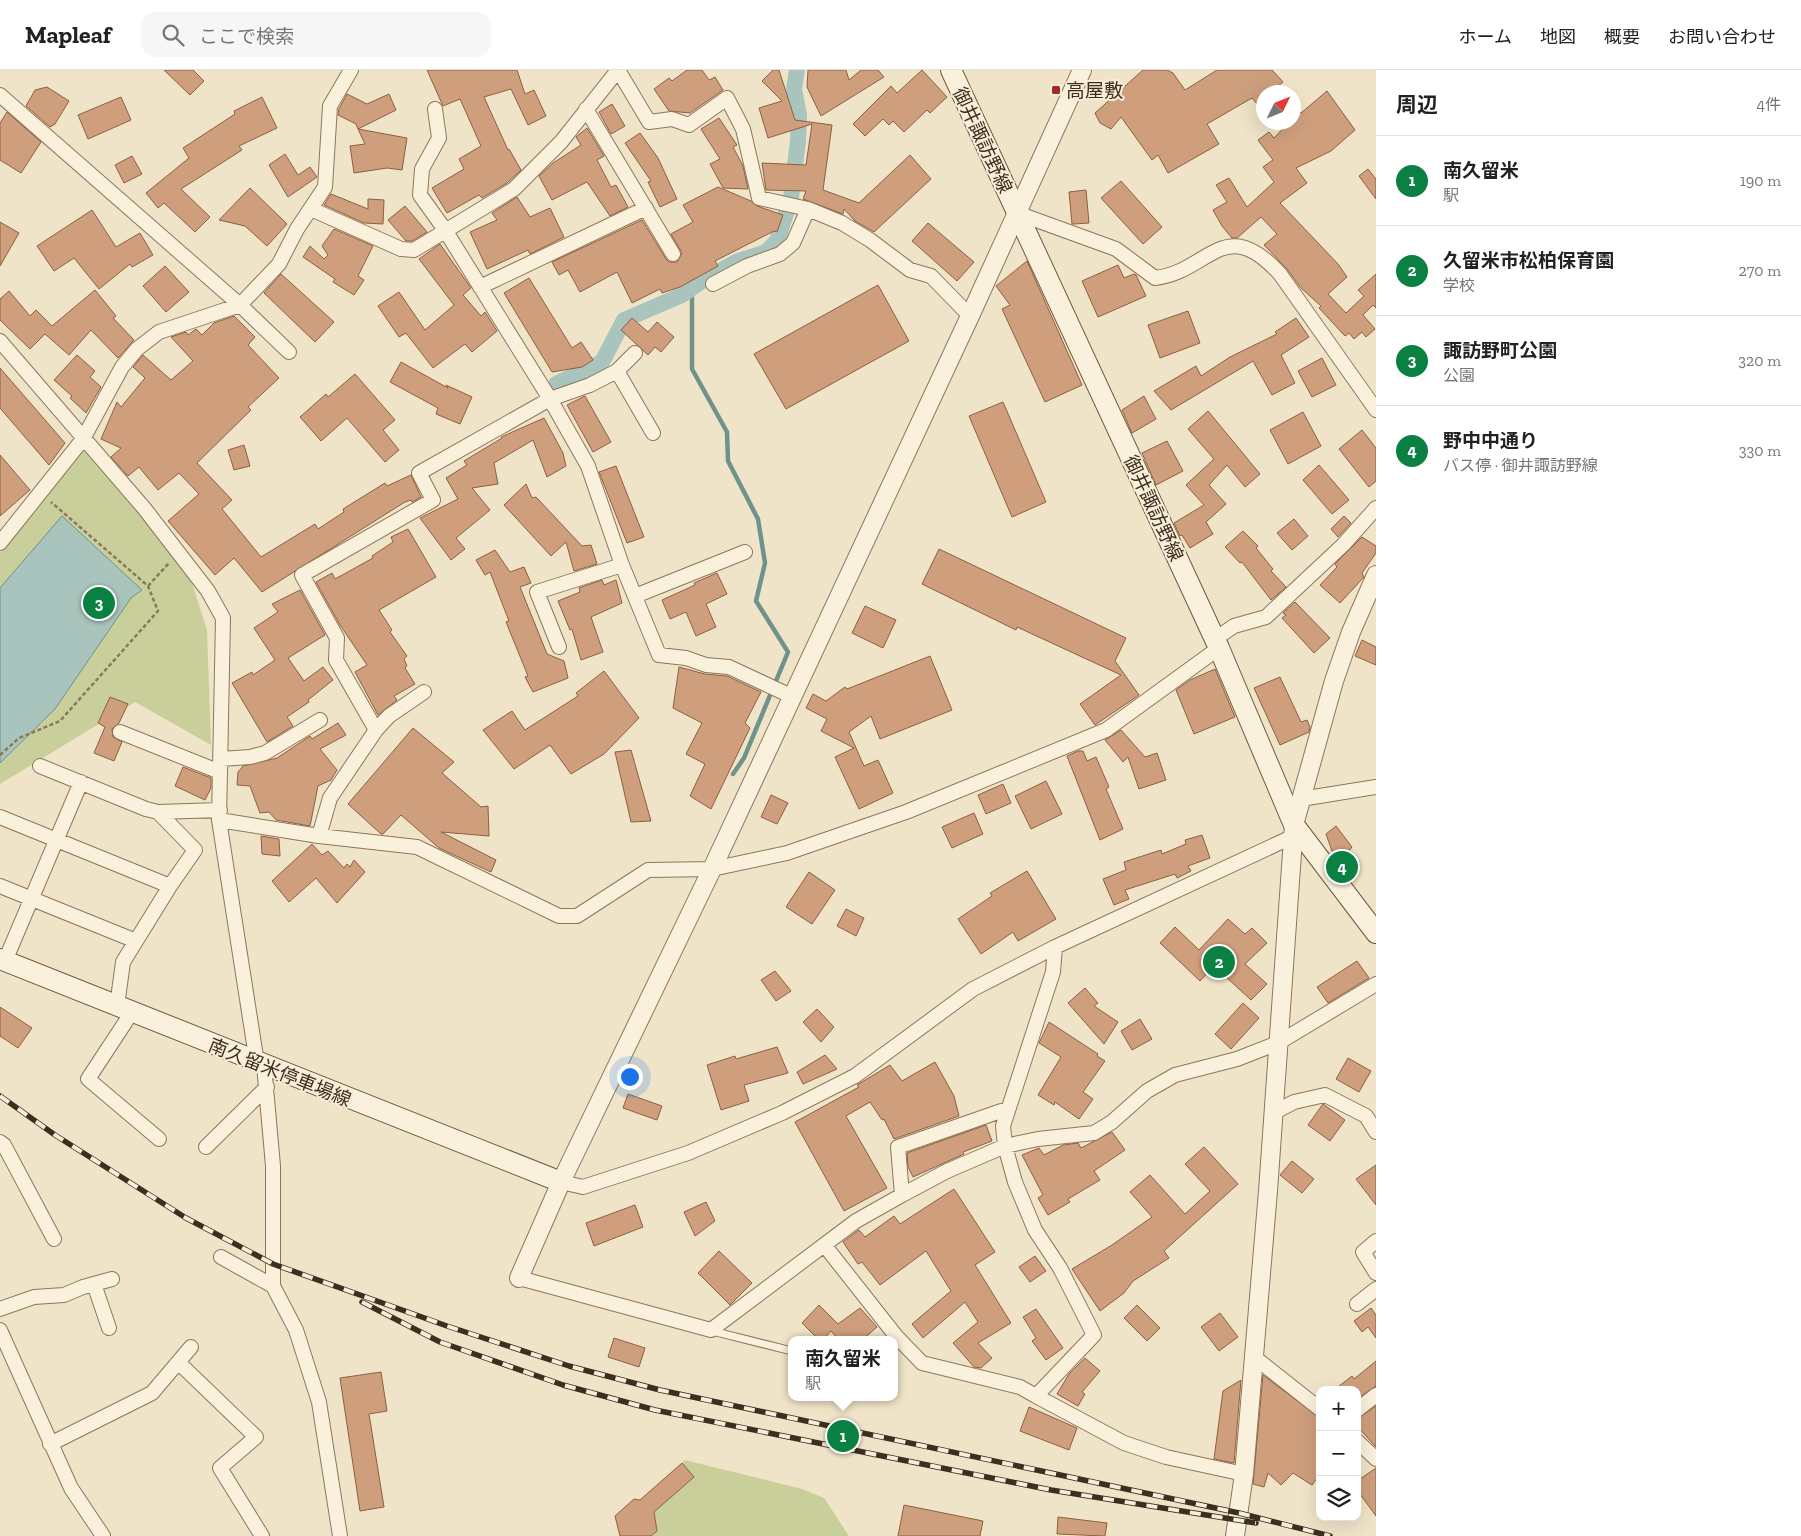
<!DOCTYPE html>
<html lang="ja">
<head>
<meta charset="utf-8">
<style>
	:root { --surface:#fff; --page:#f6f6f6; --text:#222; --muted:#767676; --line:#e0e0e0; --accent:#0b8043 }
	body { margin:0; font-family:"Zilla Slab","Noto Sans JP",serif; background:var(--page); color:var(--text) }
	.controls { position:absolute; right:15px; bottom:15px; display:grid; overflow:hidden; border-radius:10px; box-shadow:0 5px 20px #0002 }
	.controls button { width:45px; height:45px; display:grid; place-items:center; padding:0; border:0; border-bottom:1px solid var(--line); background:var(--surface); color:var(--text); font:25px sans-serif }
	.compass { position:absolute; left:1256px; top:15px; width:45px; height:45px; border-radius:50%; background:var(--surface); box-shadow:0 5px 20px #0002; rotate:47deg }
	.you { position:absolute; left:629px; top:1006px; width:18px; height:18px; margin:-12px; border:4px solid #fff; border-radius:50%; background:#1a73e8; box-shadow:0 0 0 8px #1a73e833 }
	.badge { display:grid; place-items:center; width:32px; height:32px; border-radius:50%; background:var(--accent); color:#fff; font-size:16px; font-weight:700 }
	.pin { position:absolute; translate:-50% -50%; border:2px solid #fff; box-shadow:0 1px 5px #0006 }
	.popup { position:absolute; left:788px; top:1266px; width:110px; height:65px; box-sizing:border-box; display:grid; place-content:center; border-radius:10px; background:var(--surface); filter:drop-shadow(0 1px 4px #0005); font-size:16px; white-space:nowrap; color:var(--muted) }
	.popup b { font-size:19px; color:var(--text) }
	.popup::after { content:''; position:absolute; left:50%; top:100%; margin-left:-10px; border:10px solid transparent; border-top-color:var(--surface) }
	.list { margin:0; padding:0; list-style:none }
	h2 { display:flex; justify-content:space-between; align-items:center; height:65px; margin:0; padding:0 20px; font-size:21px }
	h2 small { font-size:16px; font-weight:400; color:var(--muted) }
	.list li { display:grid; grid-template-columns:32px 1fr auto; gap:15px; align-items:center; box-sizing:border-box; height:90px; padding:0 20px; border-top:1px solid var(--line) }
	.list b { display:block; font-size:19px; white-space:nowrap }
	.list p { margin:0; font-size:16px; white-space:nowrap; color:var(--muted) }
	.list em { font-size:16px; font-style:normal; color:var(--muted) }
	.icon { flex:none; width:28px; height:28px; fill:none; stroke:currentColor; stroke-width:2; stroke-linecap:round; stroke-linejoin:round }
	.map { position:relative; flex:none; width:1376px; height:1466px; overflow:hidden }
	header { display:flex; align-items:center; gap:30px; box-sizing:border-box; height:70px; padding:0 25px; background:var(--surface); border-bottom:1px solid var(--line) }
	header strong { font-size:24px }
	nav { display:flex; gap:28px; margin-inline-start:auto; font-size:18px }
	.search { width:350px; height:45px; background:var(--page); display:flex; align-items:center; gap:12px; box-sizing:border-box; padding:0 18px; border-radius:15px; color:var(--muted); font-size:19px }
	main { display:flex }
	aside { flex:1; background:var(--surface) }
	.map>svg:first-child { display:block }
</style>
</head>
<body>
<header>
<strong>Mapleaf</strong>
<div class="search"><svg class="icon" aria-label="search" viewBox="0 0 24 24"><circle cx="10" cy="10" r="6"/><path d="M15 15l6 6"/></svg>ここで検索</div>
<nav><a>ホーム</a><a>地図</a><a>概要</a><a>お問い合わせ</a></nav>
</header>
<main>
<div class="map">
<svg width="1376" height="1466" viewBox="0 0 1376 1466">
	<rect width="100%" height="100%" fill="#f0e4c8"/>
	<path fill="#c9cf9b" d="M89,375L190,507L207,560L211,675L135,632L0,714V483Z
		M685,1390L802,1419L824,1428L849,1466H651L657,1461L654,1442L693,1407L682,1393Z"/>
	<path fill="#a9c4bc" stroke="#6f938a" d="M62,446L142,520L131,528L55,639L0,693V518Z"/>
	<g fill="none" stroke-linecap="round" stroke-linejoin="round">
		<path stroke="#6f938a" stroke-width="4.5" d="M692,219V299L727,362L728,391L758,449L765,493L756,531L788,582L744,688L733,704"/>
		<path stroke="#a9c4bc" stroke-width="16" d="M556,314L602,292L624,250L682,225L705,209L738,191L766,182L777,171L791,128L798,71L799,45L794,19L797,0"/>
	</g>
	<path fill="#cf9f7d" stroke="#8d5f41" d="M164,0H193L204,11L190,25Z
		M427,0H517L525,24L534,20L546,46L528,55L511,19L484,27L508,80L509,79L521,100L507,113L482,128L479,125L447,143L432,118L464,99L459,89L481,76L460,29L443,36Z
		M687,0H702L709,10L715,7L723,20L690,43L669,41L654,19L669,8L672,11Z
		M773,0H779L795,50L832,55L823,120L859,133L910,85L931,109L874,162L855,151L844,139L843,144L803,129L806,121L766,120L762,93L806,95L812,54L768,68L759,38L782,31L762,11Z
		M808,0H846L849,10L861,0H878L884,7L821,46L807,17Z
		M922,0L947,27L930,43L927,40L904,62L893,51L889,55L883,49L865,66L853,54L891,16L897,23Z
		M1143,0H1167L1173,3L1185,20L1217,0H1272L1283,12L1271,22H1264V42L1252,28L1207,54L1219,74L1168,103L1158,85L1152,90L1121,47L1111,59L1100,53L1095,43Z
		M47,17L69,31L55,54L50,57L26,36L35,20Z
		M1327,21L1355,60L1331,81L1296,98L1307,113L1280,133L1338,194L1347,207L1328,224L1346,243L1364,226L1358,220L1376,204V238L1373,235L1363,245L1375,259L1366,267L1362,262L1354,269L1349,263L1345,266L1319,238L1321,236L1301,218L1287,199L1264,175L1277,164L1261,147L1237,168H1232L1222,156L1213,140L1227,132L1216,115L1229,108L1247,137L1274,112L1263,97L1273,90L1258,70L1269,62L1274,68L1289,52H1294V48L1300,42L1301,43Z
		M347,24L367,34L389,24L396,40L358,59L356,54L338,45L339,39Z
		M121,27L131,50L88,69L78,45Z
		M262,27L277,58L239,76L242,80L181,119L210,147L195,162L164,133L158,138L146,123L189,88L183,78L235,44L234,41Z
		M612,34L625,56L611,64L599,42Z
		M7,42L41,72L21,103L0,90V53Z
		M719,48L737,75L733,77L743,96L748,119L723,118L710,94L720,89L701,59Z
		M587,58L604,86L597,90L611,117L616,115L628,137L610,146L587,112L552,130L539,106L553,93L581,75L576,67Z
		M358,59L407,68L402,100L387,98L354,103L350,76L365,74Z
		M640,63L658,88L677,129L660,137L648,112L651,111L625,73Z
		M285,84L298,105L310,97L317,107L288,127L269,95Z
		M132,86L142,104L124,113L115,95Z
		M1368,99L1376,109V129L1359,106Z
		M1121,111L1162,157L1143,174L1101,128Z
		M718,117L751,131L757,136L783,145L777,162L774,161L715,191L718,196L680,217L662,223L660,219L632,233L617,202L580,222L568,200L559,205L552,192L642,150L666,189L669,192H677L682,183L671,164L693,152L683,135Z
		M250,118L287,154L267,176L245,156L219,150Z
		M1086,120L1089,153L1074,154H1072L1069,122Z
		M331,124L368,139V129L384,130L383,154L364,153L324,135Z
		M517,127L530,147L550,138L564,167L530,184L528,180L487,199L470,162L497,150L492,143Z
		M405,136L427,162L412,171H406L388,150Z
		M92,140L116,177L140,163L153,185L132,197L130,194L99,219L74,188L54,201L37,176Z
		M0,152L19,163L0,196Z
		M928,153L974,192L957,211L912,171Z
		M334,159L373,176L358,206L364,210L354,225L333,212L335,209L303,187L310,176L324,189L328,185L322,176Z
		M440,174L471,218L463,225L481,246L485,242L497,261L472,282L465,274L433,298L406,263L399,267L378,236L399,222L425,260L454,235L419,189Z
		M1027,191L1082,315L1045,332L1002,239L1010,235L996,216Z
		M1118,195L1124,208L1134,204L1136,205L1146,226L1098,247L1082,211Z
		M165,196L189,222L166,242L143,216Z
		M281,204L334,252L315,272L264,223Z
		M529,208L572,278L581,272L593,290L582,297L552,302L504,223Z
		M878,215L909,271L786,339L754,284Z
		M95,220L116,246L113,248L134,270L118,288L91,260L69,285L45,264L30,279L0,250V229L9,221L30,246L36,240L52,256Z
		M1188,241L1200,273L1160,288L1148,255Z
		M234,246L255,267L248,275L279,308L248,337L251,340L197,393L232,430L222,439L261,487L315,454L318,459L344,442L343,439L385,413L387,416L411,405L421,427L412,432L411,430L405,432L262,522L234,488L215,505L168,451L199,424L179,403L158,420L139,397L128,406L111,387L121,378L101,369L117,332L121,337L145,308L133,297L143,285L171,310L193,291L171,267L186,262L188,265L196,259L202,265L214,253Z
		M632,248L648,262L657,252L674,267L661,282L655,277L648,285L621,260Z
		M1296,248L1309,267L1281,285L1295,313L1272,325L1253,291L1171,340L1154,321L1196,296L1201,306L1230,287L1277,264L1275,262Z
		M77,285L95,301L90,307L101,317L86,343L70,328L72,326L54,310Z
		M1322,288L1336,315L1312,327L1298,301Z
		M401,292L448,318L446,315L472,327L460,354L436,344L438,338L390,312Z
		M0,298L65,373L49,395L0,338Z
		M355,304L395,350L383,360L399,380L385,392L347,348L321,371L300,347L326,324L328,327Z
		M585,326L611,372L593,382L567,335Z
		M1144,326L1156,349L1132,363L1122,340Z
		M1003,332L1046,432L1012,447L969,346Z
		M1208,341L1260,404L1245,417L1227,395L1209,415L1226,434L1206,452L1213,464L1190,478L1182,465L1180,466L1174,453L1204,435L1186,415L1214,389L1188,359Z
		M1303,342L1321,376L1288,394L1270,360Z
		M544,348L563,383L566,396L547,407L533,370L494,393L498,414L472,418L490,440L456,468L465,479L451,490L420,448L458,429L446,408L467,395L464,391L502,368L501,367Z
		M1362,360L1376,378V411L1369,417L1339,379Z
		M1167,371L1183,401L1156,415L1142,383Z
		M244,375L250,396L234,400L228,380Z
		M0,385L30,420L0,446Z
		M1319,395L1349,430L1332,444L1303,410Z
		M616,396L644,467L627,473L599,402Z
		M526,414L532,428L536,427L582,476L591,475L597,494L574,501L566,472L551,486L504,435Z
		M1344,446L1351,453L1338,467L1331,459Z
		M1294,449L1308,466L1292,480L1277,463Z
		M408,459L436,507L379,540L392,560L390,562L407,586L404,589L407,596L405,598L415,614L394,626L397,630L378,645L355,602L367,595L340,555L316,512L332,503L335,509L373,488L372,486L393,472L391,467Z
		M1243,461L1258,476L1256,478L1273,499L1271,501L1286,517L1271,530L1242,492L1240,493L1225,477Z
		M1362,467L1376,476V483L1362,503L1364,507L1340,533L1320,515L1337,497L1335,494Z
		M939,479L1126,568L1115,591L1139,625L1095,655L1080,634L1121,605L1017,557L1016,560L922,514Z
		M495,480L510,502L524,497L531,513L520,517L547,584L564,591L568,608L533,622L525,607L528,606L506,552L509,551L490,502L485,505L476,490Z
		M717,503L727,524L706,534L716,557L696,566L686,542L670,549L662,530L695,515L694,513Z
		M602,510L604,515L616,510L622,533L591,547L603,582L581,590L572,559L570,560L558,531L580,522L579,518Z
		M300,520L325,565L288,588L304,611L323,597L333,610L308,630L309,632L287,647L293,656L267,672L232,613L252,602L253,605L275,590L254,558L278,542L272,534Z
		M1295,532L1330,568L1314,583L1282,548L1286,545L1283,543Z
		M865,536L896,550L883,578L852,563Z
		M1362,570L1376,577V595L1355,586Z
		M930,586L952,640L880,669L871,646L849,662L864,696L878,690L893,723L859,739L835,687L854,678L821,661L827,649L806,638L813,624L826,631L845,617L847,619Z
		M679,597L705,604L727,606L761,622L745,653L750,658L711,739L690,726L705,694L686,684L702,653L673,638Z
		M1215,599L1235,647L1194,664L1176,620L1190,610Z
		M604,601L639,648L604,684L571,704L550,675L514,699L483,660L512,641L525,660L578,626L576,623Z
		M1280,607L1301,652L1307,650L1310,657L1309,662L1280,675L1254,618Z
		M110,627L128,634L119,653L112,659L113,667L122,672L114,691L94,683L105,657L98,653Z
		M338,653L346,665L320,679L337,700L331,710L318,716L310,756L276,750L269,742L260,743L250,716L237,715L238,702L243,696L277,688L310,666L312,669Z
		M413,658L454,692L442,703L481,737L488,736L489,766L441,762L496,790L491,802L439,778L401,745L383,764H381L348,734Z
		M1121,660L1145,687L1157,683L1166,710L1139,719L1128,687L1123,692L1105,670Z
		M631,680L651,751L631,752L615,682Z
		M1078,681H1083L1087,691L1096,687L1109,717L1106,719L1123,759L1100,770L1067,686Z
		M183,697L211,708V718L205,730L175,716Z
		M1046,711L1062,744L1031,759L1015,726Z
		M1003,714L1011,733L986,744L978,725Z
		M771,725L788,733L777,754L761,747Z
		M974,743L983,764L952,778L942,757Z
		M1336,756L1352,777L1344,787L1332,781L1326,764Z
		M1202,765L1210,788L1188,796L1191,801L1177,808L1175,804L1125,820L1129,829L1114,835L1103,809L1126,800L1124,792L1161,780L1162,784L1186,774L1185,770Z
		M261,766L279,769L280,786L262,784Z
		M312,774L322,785L328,781L344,798L347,794L350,797L354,790L365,802L337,833L316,808L289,832L272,811Z
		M1027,801L1056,849L1018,871L1013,862L981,884L958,849L992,826L990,823Z
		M809,802L835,820L812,854L786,837Z
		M846,839L864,848L856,866L837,856Z
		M1228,849L1245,864L1252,858L1267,873L1245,894L1267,914L1251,930L1214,896L1200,911L1160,873L1175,857L1199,880Z
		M1357,891L1369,908L1328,933L1317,917Z
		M775,901L791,921L776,931L761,910Z
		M1085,918L1098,933L1094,936L1118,952L1104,974L1068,933Z
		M1243,933L1259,948L1231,979L1215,964Z
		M0,937L32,958L18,978L0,966Z
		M817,939L834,957L821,972L803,952Z
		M1140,949L1152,969L1132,980L1121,961Z
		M1049,952L1098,984L1097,986L1105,991L1083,1022L1093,1029L1079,1049L1055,1032L1054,1035L1038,1025L1061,987L1039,973Z
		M777,977L788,1003L744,1015L749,1031L721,1040L707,995L735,986L736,989Z
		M825,985L837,999L803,1014L797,1002Z
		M1348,988L1371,1001L1359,1022L1336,1009Z
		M935,992L954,1026L959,1046L894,1069L884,1049L882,1050L870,1032L846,1046L887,1118L844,1141L795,1052L859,1017L857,1015L890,995L902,1011Z
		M628,1024L662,1036L657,1050L623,1038Z
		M1323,1034L1345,1050L1330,1071L1308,1055Z
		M986,1055L992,1071L963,1082L964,1084L913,1107L908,1097L907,1083Z
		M1112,1062L1125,1080L1094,1101L1100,1110L1068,1129L1070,1132L1048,1145L1038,1128L1043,1125L1022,1085L1039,1078L1044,1085L1063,1075L1078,1073L1081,1078Z
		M1204,1077L1238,1114L1164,1181L1169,1188L1133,1211L1124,1223L1100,1241L1072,1199L1112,1175L1152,1147L1130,1122L1150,1105L1185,1144L1210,1121L1185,1094Z
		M1292,1091L1314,1109L1302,1123L1280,1105Z
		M1376,1095V1135L1356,1109Z
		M954,1119L995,1182L975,1195L1011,1253L978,1273L992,1288L981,1298L974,1297L953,1273L978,1252L965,1232L923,1268L912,1254L951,1221L926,1181L880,1215L862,1192L858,1194L843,1172L859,1160L865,1167L894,1146L900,1154Z
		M706,1132L715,1151L695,1166L684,1142Z
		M635,1135L643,1157L594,1176L586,1153Z
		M719,1181L752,1213L730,1235L698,1203Z
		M1035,1186L1046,1201L1030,1212L1019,1197Z
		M819,1235L838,1254L860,1238L877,1257L862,1270H839L831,1261L823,1270H819L802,1253Z
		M1137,1235L1160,1258L1147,1271L1124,1248Z
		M1371,1238L1376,1245V1268L1368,1257L1362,1262L1354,1251Z
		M1036,1239L1063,1278L1046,1290L1032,1271L1036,1268L1023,1247Z
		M1220,1243L1238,1267L1219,1281L1201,1257Z
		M614,1268L645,1278L639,1297L608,1287Z
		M1085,1288L1100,1301L1082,1322L1085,1324L1078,1336L1057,1324L1069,1304Z
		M1376,1291V1316L1357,1329V1320H1334L1352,1306L1354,1309Z
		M381,1302L387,1341L369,1344L384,1437L360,1441L340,1308Z
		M1263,1305L1320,1348V1404L1312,1415L1293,1403L1281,1415L1268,1403L1264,1417L1253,1414Z
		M1241,1310L1234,1393L1214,1389L1223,1321Z
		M1376,1336V1377L1357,1356V1349Z
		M1029,1337L1077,1358L1069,1380L1020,1361Z
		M682,1393L694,1407L654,1442L657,1461L651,1466H620L615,1446L634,1429L640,1430Z
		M1376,1398V1446L1357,1420V1411Z
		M904,1435L983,1451L980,1466H898Z
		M1058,1447L1107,1453L1105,1466L1057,1464Z"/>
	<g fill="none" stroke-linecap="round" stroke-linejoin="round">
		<g stroke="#8d765c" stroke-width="9">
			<path id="service" d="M712,1261L792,1281"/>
		</g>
		<g stroke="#8d765c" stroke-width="16">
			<path id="minor" d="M618,0L649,52L672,49L689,55L727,28L743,59L759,128L808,139L842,153L870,170L910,200L931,206L970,246
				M0,25L240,235L289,282
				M435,39L439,68L422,99L420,125L445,160L550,329L588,396L622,495L659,585L686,588L706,595L729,597L791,626
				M586,39L673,184
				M311,139L401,179L414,180L514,119L561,72L618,0
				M1017,143L1116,179L1155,208C1209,202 1224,142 1280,204L1376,340
				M713,214L747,196L780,184L793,173L808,139
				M480,217L646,138
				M0,271L144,438L208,521L223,548L219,750L257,993
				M617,301L653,363
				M0,473L83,369L122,297L137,279L159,262L240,235L279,194L297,159L325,117L330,36L351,0
				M635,526L745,482
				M1215,569L1234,556L1266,547L1343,475L1376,438
				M559,577L537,522L622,495
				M376,660L336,590L337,568L302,505L433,430L419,403L550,329L590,315L617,301L635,283
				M120,662L220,702
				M221,689L250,687L265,683L320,650
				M40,696L146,739L158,742L220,740
				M1301,729L1376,717
				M0,747L170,816
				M219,750L319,766L417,777L559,846H577L648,800L712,799L787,783L906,742L1106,660L1219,578
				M319,766L330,728L376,660L389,646L424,622
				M0,816L136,871
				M5,891L81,712
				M117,936L123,892L170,816L195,780L158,742
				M132,942L88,1009L159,1069
				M264,995L273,1096V1216L296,1260L319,1332L340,1466
				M1273,1043L1294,1032L1325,1025L1366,1046L1376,1062
				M0,1072L4,1075L54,1169
				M206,1077L267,1017
				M561,1112L583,1117L688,1083L782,1043L855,1006L973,919L1055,877L1294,766
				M902,1125L898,1077L1001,1041L1007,1042
				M1376,1171L1363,1182L1376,1203
				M825,1176L896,1266L922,1293L1020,1317L1036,1326L1094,1265L1060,1198L1035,1160L1015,1112L1005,1076L1003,1056L1053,902L1055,877
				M221,1187L273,1216
				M519,1208L711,1260L856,1151L902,1125L947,1101L1005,1076L1038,1069L1094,1063L1112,1052L1147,1021L1175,1005L1237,989L1278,973L1376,914
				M94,1214L109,1258
				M1357,1234L1376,1219
				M0,1239L34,1227L64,1225L83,1217L112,1209
				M0,1260L71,1418L103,1466
				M1254,1287L1320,1339
				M178,1292L256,1367L220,1398L262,1466
				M1036,1326L1124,1373L1166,1387L1244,1404
				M1357,1340L1376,1325
				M1357,1371L1376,1389
				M50,1374L152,1323L191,1277"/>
		</g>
		<g stroke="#8d765c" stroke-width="20">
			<path id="tertiary" d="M519,1208L561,1112L712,799L970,246L1082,0
				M1235,1466L1244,1404L1268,1121L1294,755L1334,611L1351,562L1376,505"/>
		</g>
		<g stroke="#6f573f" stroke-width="22">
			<path id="secondary" d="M951,0L1219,578L1294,755L1376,863
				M0,889L561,1112"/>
		</g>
		<path stroke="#8d765c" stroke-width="2.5" stroke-dasharray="4 2.5" stroke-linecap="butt" d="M148,516L169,493
			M0,685L19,668L60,651L158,541L148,516L51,432"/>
		<use href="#service" stroke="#faf1dc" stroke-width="7"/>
		<use href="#minor" stroke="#faf1dc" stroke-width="14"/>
		<use href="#tertiary" stroke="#faf1dc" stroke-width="18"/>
		<use href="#secondary" stroke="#faf1dc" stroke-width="20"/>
		<g stroke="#3d2e20" stroke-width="5.5">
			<path id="rail" d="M0,1026L55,1065L186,1148L273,1194L447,1256L569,1296L660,1320L1239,1443L1330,1466
				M362,1232L440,1272L563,1315L655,1340L1051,1420L1256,1453"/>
		</g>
		<use href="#rail" stroke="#f7eed8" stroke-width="4" stroke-dasharray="11" stroke-linecap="butt"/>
	</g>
	<rect fill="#9e2a2b" stroke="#f7eed8" stroke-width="2" x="1051" y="15" width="10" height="10" rx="2.5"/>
	<g text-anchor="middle" stroke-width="4" stroke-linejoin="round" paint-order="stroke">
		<g font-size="19" fill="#3d2e20" stroke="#f7eed8" text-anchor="start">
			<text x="1066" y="27">高屋敷</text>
		</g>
		<g font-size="19" fill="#3d2e20" stroke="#f7eed8">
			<text transform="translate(983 70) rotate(65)" y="7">御井諏訪野線</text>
			<text transform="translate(1154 438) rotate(65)" y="7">御井諏訪野線</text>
			<text transform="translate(280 1002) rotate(22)" y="7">南久留米停車場線</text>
		</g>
	</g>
</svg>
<div class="controls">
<button>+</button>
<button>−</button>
<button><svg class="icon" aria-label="layers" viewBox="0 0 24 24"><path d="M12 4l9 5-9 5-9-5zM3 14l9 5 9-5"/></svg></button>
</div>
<svg class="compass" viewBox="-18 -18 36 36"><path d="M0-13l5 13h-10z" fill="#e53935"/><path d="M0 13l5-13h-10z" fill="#767676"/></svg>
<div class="you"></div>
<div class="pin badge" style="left:843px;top:1366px">1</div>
<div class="popup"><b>南久留米</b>駅</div>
<div class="pin badge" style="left:1219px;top:892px">2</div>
<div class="pin badge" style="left:99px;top:533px">3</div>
<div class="pin badge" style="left:1342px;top:797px">4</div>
</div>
<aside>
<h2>周辺<small>4件</small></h2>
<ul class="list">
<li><span class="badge">1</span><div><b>南久留米</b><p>駅</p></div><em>190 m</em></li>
<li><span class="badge">2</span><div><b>久留米市松柏保育園</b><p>学校</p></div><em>270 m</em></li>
<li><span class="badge">3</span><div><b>諏訪野町公園</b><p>公園</p></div><em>320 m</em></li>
<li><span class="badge">4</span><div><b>野中中通り</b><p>バス停 · 御井諏訪野線</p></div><em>330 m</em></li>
</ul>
</aside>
</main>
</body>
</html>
